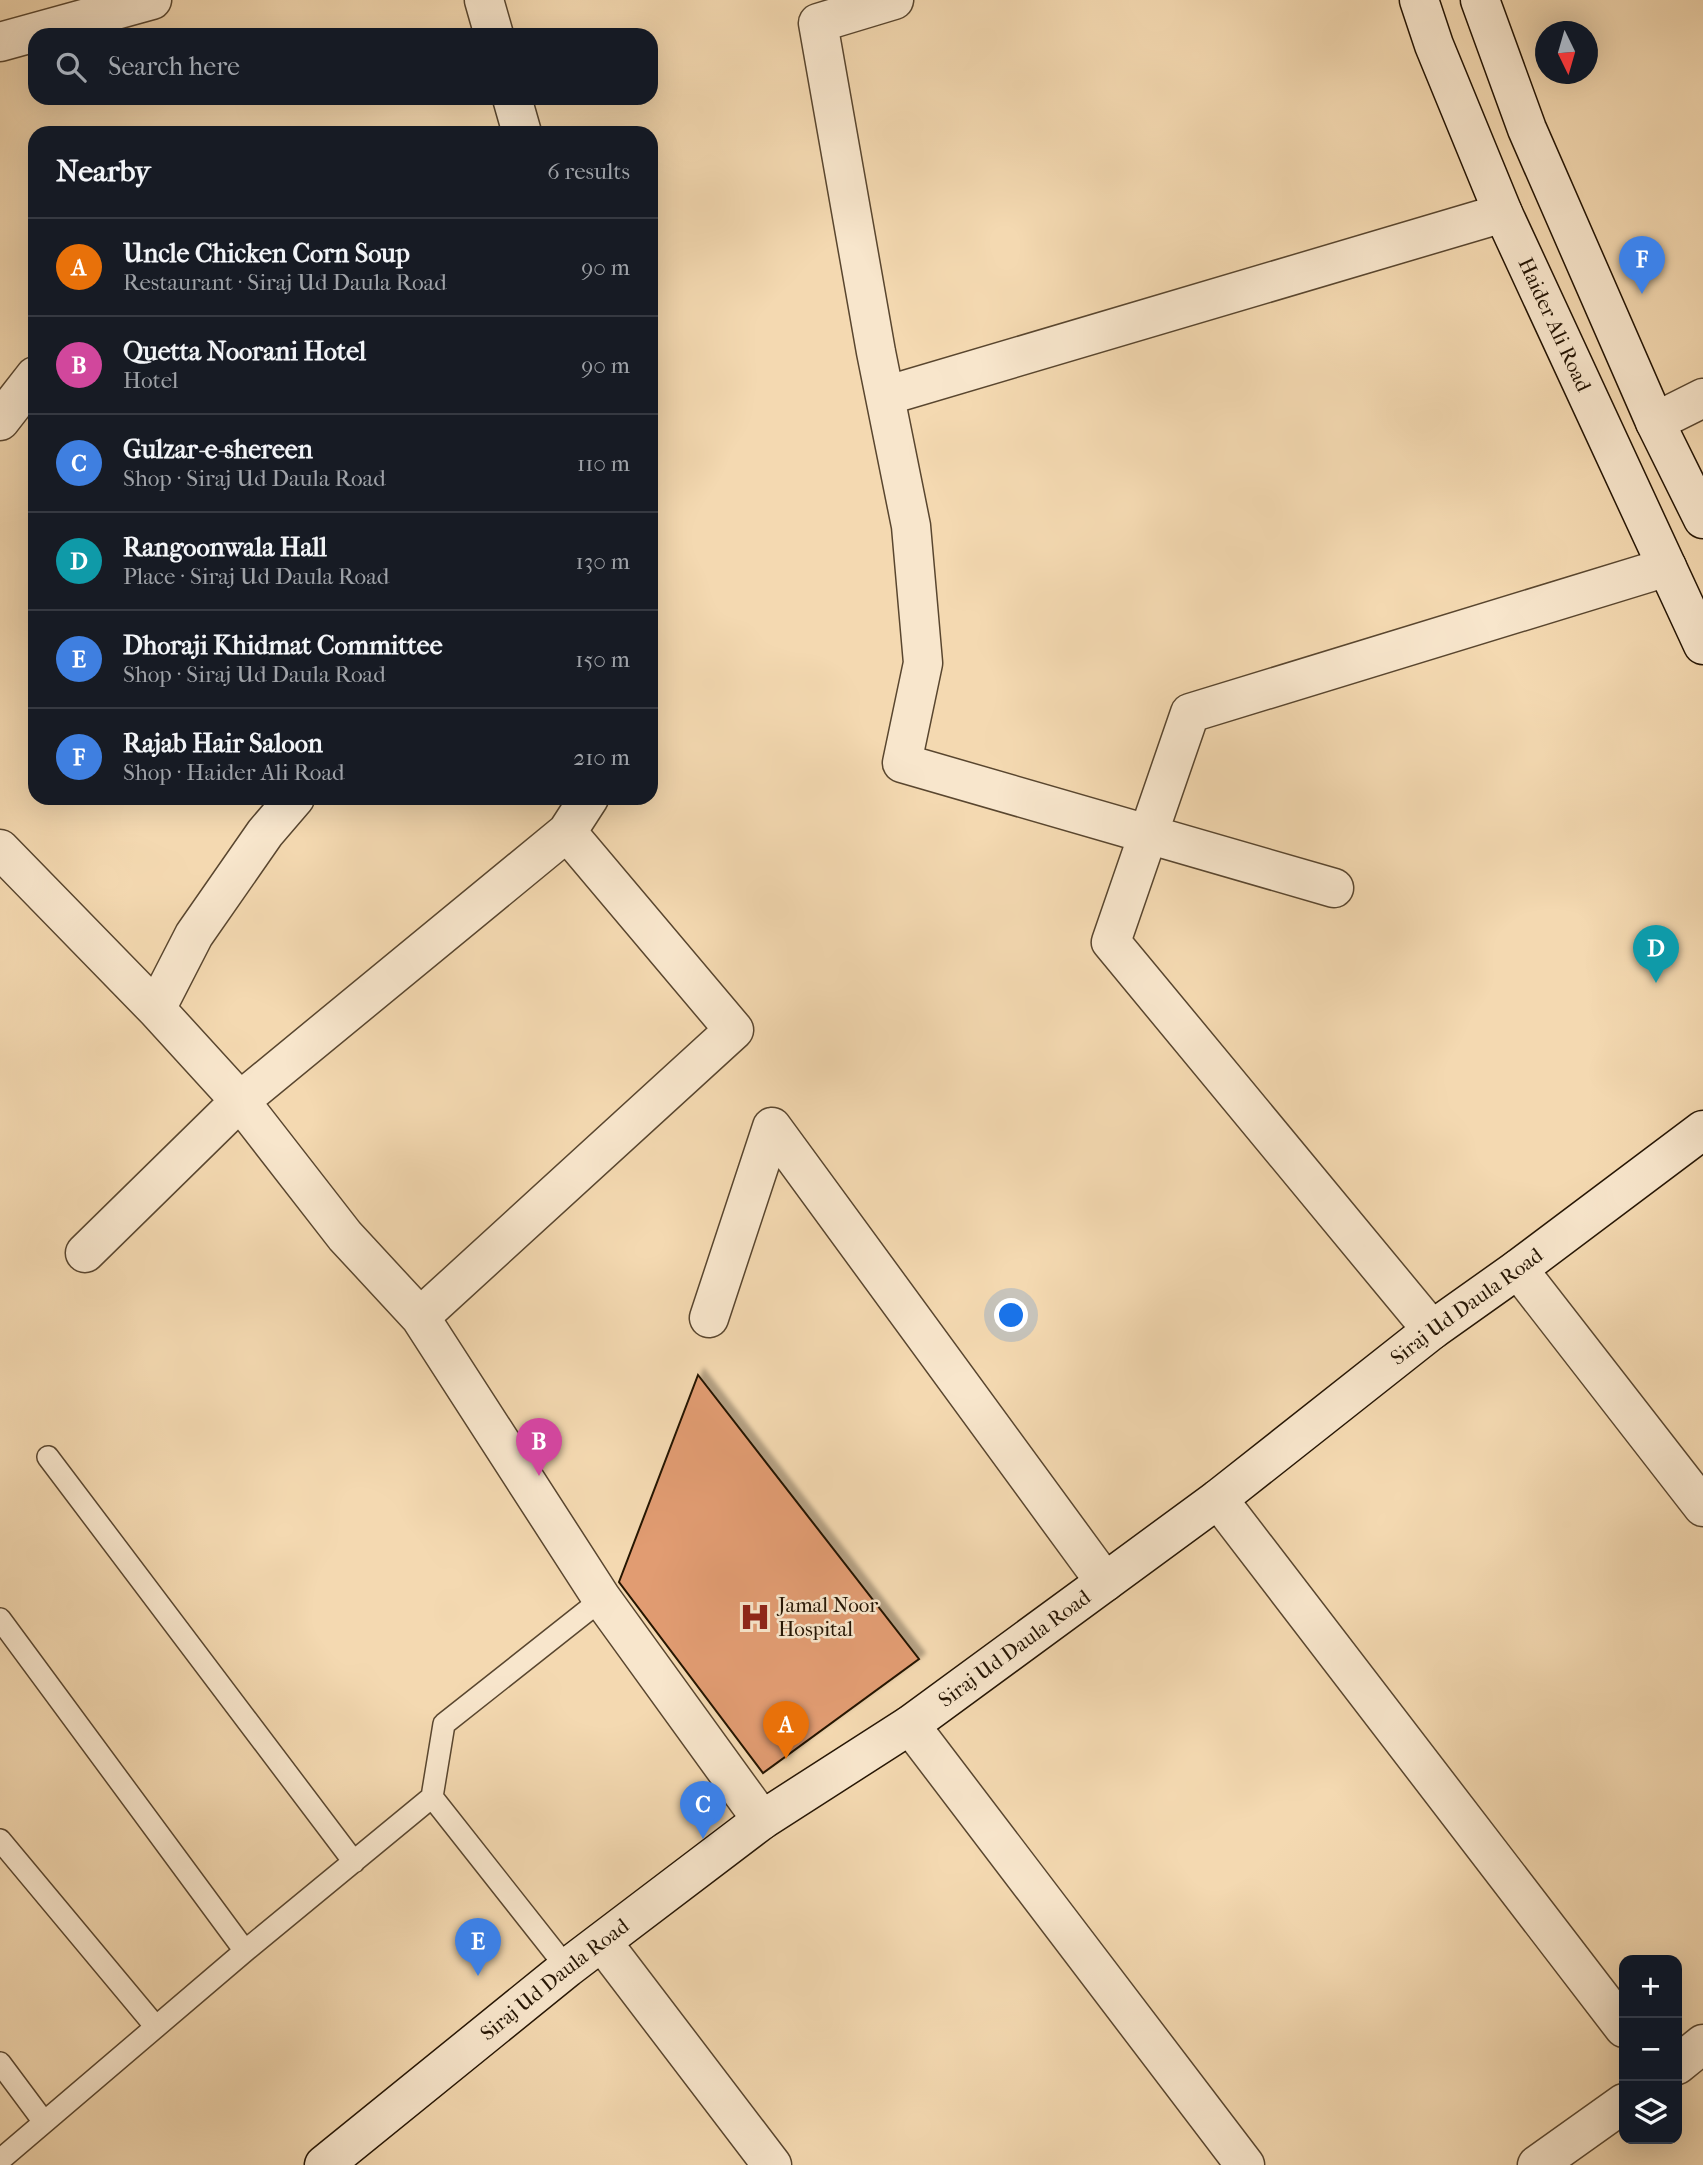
<!DOCTYPE html>
<html lang="en">
<head>
<meta charset="utf-8">
<style>
	:root { --surface:#171b24; --page:#20242c; --text:#f1f3f6; --muted:#9ea1a6; --line:#363941; --accent:#8c9099 }
	body { margin:0; font-family:"IM FELL French Canon",serif; background:var(--page); color:var(--text) }
	.controls { position:absolute; right:21px; bottom:21px; display:grid; overflow:hidden; border-radius:14px; box-shadow:0 7px 28px #0002 }
	.controls button { width:63px; height:63px; display:grid; place-items:center; padding:0; border:0; border-bottom:2px solid var(--line); background:var(--surface); color:var(--text); font:35px sans-serif }
	.compass { position:absolute; left:1535px; top:21px; width:63px; height:63px; border-radius:50%; background:var(--surface); box-shadow:0 7px 28px #0002; rotate:175deg }
	.you { position:absolute; left:1012px; top:1316px; width:24px; height:24px; margin:-18px; border:5px solid #fff; border-radius:50%; background:#1a73e8; box-shadow:0 0 0 10px #1a73e833 }
	.badge { display:grid; place-items:center; width:46px; height:46px; border-radius:50%; background:var(--accent); color:#fff; font-size:23px; font-weight:700 }
	.pin { position:absolute; translate:-50% -58px; filter:drop-shadow(0 2px 4px #0008) }
	.pin::after { content:''; position:absolute; top:37px; width:24px; height:21px; background:inherit; clip-path:polygon(0 0,100% 0,50% 100%) }
	.list { margin:0; padding:0; list-style:none }
	h2 { display:flex; justify-content:space-between; align-items:center; height:91px; margin:0; padding:0 28px; font-size:30px }
	h2 small { font-size:23px; font-weight:400; color:var(--muted) }
	.list li { display:grid; grid-template-columns:46px 1fr auto; gap:21px; align-items:center; box-sizing:border-box; height:98px; padding:0 28px; border-top:2px solid var(--line) }
	.list b { display:block; font-size:26px; white-space:nowrap }
	.list p { margin:0; font-size:23px; white-space:nowrap; color:var(--muted) }
	.list em { font-size:23px; font-style:normal; color:var(--muted) }
	.icon { flex:none; width:38px; height:38px; fill:none; stroke:currentColor; stroke-width:2; stroke-linecap:round; stroke-linejoin:round }
	.map { position:relative; flex:none; width:1703px; height:2165px; overflow:hidden }
	.search { position:absolute; background:var(--surface); box-shadow:0 7px 28px #0002; left:28px; top:28px; width:630px; height:77px; display:flex; align-items:center; gap:18px; box-sizing:border-box; padding:0 24px; border-radius:21px; color:var(--muted); font-size:26px }
	.panel { position:absolute; background:var(--surface); box-shadow:0 7px 28px #0002; left:28px; top:126px; width:630px; height:679px; border-radius:21px }
	.map>svg:first-child { display:block }
</style>
</head>
<body>
<div class="map">
<svg width="1703" height="2165" viewBox="0 0 1703 2165">
	<defs>
		<filter id="shadow"><feDropShadow dx="6" dy="-6" stdDeviation="2" flood-color="#0004"/></filter>
	</defs>
	<rect width="100%" height="100%" fill="#f4d9b1"/>
	<filter id="stains"><feTurbulence type="fractalNoise" baseFrequency=".00286" numOctaves="4"/><feColorMatrix values="0 0 0 0 .2 0 0 0 0 .09 0 0 0 0 .02 0 0 0 .5 -.17"/></filter>
	<radialGradient id="worn" r=".72"><stop offset=".6" stop-color="#630" stop-opacity="0"/><stop offset="1" stop-color="#630" stop-opacity=".3"/></radialGradient>
	<path fill="#e19c72" stroke="#251504" stroke-width="2" filter="url(#shadow)" d="M698,1375L919,1659L763,1773L619,1582Z"/>
	<g fill="none" stroke-linecap="round" stroke-linejoin="round">
		<g stroke="#59462f" stroke-width="24">
			<path id="service" d="M48,1457L354,1862
				M0,1619L245,1951
				M0,1840L156,2027
				M567,1968L432,1797L444,1724L602,1599
				M0,2063L44,2122
				M0,2160L245,1951L432,1797"/>
		</g>
		<g stroke="#59462f" stroke-width="41">
			<path id="minor" d="M484,0L494,35
				M894,0L818,23L876,352L911,526L923,663L902,763L1334,888
				M0,42L152,0
				M512,98L522,133
				M885,396L1503,213
				M0,421L35,376
				M1655,422L1703,398
				M0,849L156,1009L240,1101L345,1236L420,1317L602,1599L762,1820
				M156,1009L194,935L265,833L295,798
				M772,1127L1105,1582
				M85,1253L240,1101L567,832L589,798
				M1518,1269L1703,1507
				M420,1317L734,1030L567,832
				M709,1318L772,1127
				M1432,1330L1111,942L1190,713L1667,567
				M1218,1499L1624,2028
				M910,1725L1245,2165
				M602,1942L772,2165
				M1677,2065L1703,2044
				M1537,2165L1624,2103"/>
		</g>
		<g stroke="#251504" stroke-width="41">
			<g id="secondary">
				<path id="s1" d="M1419,0L1434,45L1503,213L1703,645"/>
				<path d="M1480,0L1527,129L1655,422L1703,519"/>
				<path id="s2" d="M324,2165L567,1968L762,1820L910,1725L1105,1582L1218,1499L1432,1330L1518,1269L1703,1130"/>
			</g>
		</g>
		<use href="#service" stroke="#f8e6cc" stroke-width="21"/>
		<use href="#minor" stroke="#f8e6cc" stroke-width="38"/>
		<use href="#secondary" stroke="#f8e6cc" stroke-width="38"/>
	</g>
	<defs>
		<g id="hospital-bare" transform="scale(2.415)"><path d="M-5-5h3v3.5h4V-5h3V5h-3V1.5h-4V5h-3Z" fill="#8f2418" stroke="#f8e6cc" stroke-width="2.5" paint-order="stroke"/></g>
	</defs>
	<g fill-rule="evenodd">
		<use href="#hospital-bare" x="755" y="1617"/>
	</g>
	<g text-anchor="middle" stroke-width="5" stroke-linejoin="round" paint-order="stroke">
		<g font-size="21" fill="#251504" stroke="#f8e6cc">
			<text dy="7" stroke="none"><textPath href="#s1" startOffset="352">Haider Ali Road</textPath></text>
			<text dy="7" stroke="none"><textPath href="#s2" startOffset="1430">Siraj Ud Daula Road</textPath></text>
			<text dy="7" stroke="none"><textPath href="#s2" startOffset="863">Siraj Ud Daula Road</textPath></text>
			<text dy="7" stroke="none"><textPath href="#s2" startOffset="296">Siraj Ud Daula Road</textPath></text>
		</g>
		<g font-size="21" fill="#251504" stroke="#f8e6cc" text-anchor="start">
			<text x="778" y="1612">Jamal Noor<tspan x="778" dy="24">Hospital</tspan></text>
		</g>
	</g>
	<rect width="100%" height="100%" filter="url(#stains)"/>
	<rect width="100%" height="100%" fill="url(#worn)"/>
</svg>
<div class="controls">
<button>+</button>
<button>−</button>
<button><svg class="icon" aria-label="layers" viewBox="0 0 24 24"><path d="M12 4l9 5-9 5-9-5zM3 14l9 5 9-5"/></svg></button>
</div>
<svg class="compass" viewBox="-18 -18 36 36"><path d="M0-13l5 13h-10z" fill="#e53935"/><path d="M0 13l5-13h-10z" fill="#9ea1a6"/></svg>
<div class="you"></div>
<div class="pin badge" style="left:786px;top:1759px;background:#e8710a">A</div>
<div class="pin badge" style="left:539px;top:1476px;background:#d1479c">B</div>
<div class="pin badge" style="left:703px;top:1839px;background:#3f7fe0">C</div>
<div class="pin badge" style="left:1656px;top:983px;background:#0f9aa8">D</div>
<div class="pin badge" style="left:478px;top:1976px;background:#3f7fe0">E</div>
<div class="pin badge" style="left:1642px;top:294px;background:#3f7fe0">F</div>
<div class="search"><svg class="icon" aria-label="search" viewBox="0 0 24 24"><circle cx="10" cy="10" r="6"/><path d="M15 15l6 6"/></svg>Search here</div>
<section class="panel">
<h2>Nearby<small>6 results</small></h2>
<ul class="list">
<li><span class="badge" style="background:#e8710a">A</span><div><b>Uncle Chicken Corn Soup</b><p>Restaurant · Siraj Ud Daula Road</p></div><em>90 m</em></li>
<li><span class="badge" style="background:#d1479c">B</span><div><b>Quetta Noorani Hotel</b><p>Hotel</p></div><em>90 m</em></li>
<li><span class="badge" style="background:#3f7fe0">C</span><div><b>Gulzar-e-shereen</b><p>Shop · Siraj Ud Daula Road</p></div><em>110 m</em></li>
<li><span class="badge" style="background:#0f9aa8">D</span><div><b>Rangoonwala Hall</b><p>Place · Siraj Ud Daula Road</p></div><em>130 m</em></li>
<li><span class="badge" style="background:#3f7fe0">E</span><div><b>Dhoraji Khidmat Committee</b><p>Shop · Siraj Ud Daula Road</p></div><em>150 m</em></li>
<li><span class="badge" style="background:#3f7fe0">F</span><div><b>Rajab Hair Saloon</b><p>Shop · Haider Ali Road</p></div><em>210 m</em></li>
</ul>
</section>
</div>
</body>
</html>
